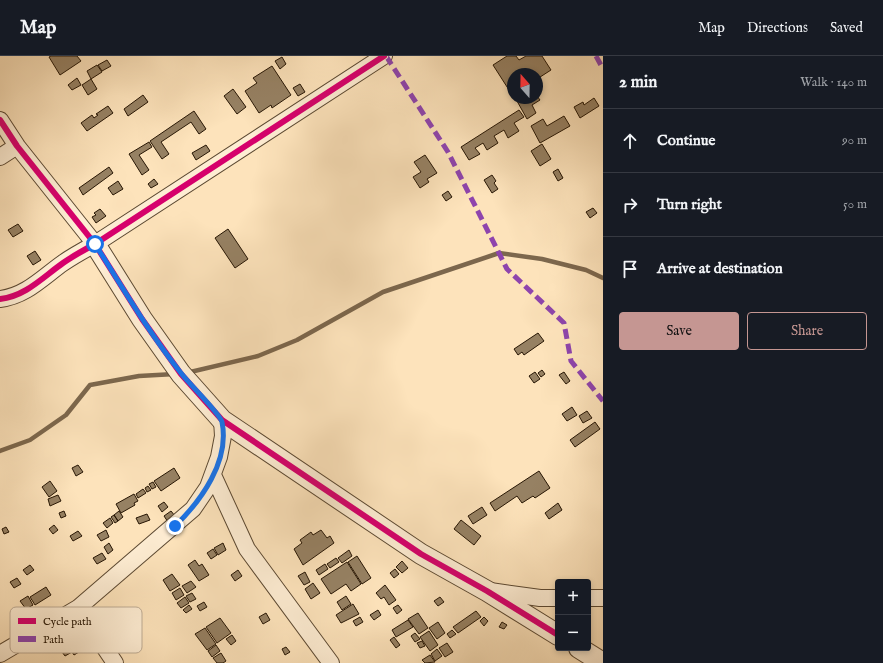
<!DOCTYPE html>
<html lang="en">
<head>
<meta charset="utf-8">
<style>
	:root { --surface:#171b24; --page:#20242c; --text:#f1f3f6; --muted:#9ea1a6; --line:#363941; --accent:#c59692 }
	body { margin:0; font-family:"IM FELL English",serif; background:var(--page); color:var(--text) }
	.controls { position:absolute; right:12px; bottom:12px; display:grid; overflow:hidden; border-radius:4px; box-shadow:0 2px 6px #0003 }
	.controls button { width:36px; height:36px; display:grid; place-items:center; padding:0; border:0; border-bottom:1px solid var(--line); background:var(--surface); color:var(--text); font:20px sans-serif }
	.compass { position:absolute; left:507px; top:12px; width:36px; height:36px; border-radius:50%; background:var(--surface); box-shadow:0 2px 6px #0003; rotate:340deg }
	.stop { position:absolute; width:12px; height:12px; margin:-9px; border:3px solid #1a73e8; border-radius:50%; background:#fff }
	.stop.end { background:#1a73e8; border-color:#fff; box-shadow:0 1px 4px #0008 }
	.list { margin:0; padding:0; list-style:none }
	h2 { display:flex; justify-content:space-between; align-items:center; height:52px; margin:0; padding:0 16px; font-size:17px }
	h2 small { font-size:13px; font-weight:400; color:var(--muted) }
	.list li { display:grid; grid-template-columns:26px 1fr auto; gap:12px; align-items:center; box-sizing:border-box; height:64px; padding:0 16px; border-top:1px solid var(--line) }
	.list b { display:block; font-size:15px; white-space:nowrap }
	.list em { font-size:13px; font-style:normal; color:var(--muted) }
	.actions { display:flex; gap:8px; padding:12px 16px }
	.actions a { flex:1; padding:9px 0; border:1px solid var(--accent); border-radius:4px; text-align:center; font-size:14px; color:var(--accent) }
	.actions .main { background:var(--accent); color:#111 }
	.icon { flex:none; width:22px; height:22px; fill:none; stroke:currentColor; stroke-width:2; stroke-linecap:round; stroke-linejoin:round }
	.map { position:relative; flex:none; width:603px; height:607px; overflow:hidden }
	header { display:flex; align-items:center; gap:24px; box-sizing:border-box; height:56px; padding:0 20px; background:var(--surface); border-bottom:1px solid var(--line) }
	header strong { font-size:19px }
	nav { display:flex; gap:22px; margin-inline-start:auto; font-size:14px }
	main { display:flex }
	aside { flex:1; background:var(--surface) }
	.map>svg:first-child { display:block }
</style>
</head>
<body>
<header>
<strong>Map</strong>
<nav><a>Map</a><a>Directions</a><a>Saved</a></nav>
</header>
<main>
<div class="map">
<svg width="603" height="607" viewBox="0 0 603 607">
	<rect width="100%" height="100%" fill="#fde3bb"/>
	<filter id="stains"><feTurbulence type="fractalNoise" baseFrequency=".005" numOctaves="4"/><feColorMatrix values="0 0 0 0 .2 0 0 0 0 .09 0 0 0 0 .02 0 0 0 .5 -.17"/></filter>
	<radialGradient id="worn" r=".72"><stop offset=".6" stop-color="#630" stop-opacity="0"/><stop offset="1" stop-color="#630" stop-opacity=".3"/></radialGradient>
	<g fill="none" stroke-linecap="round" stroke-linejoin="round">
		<path stroke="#7c674d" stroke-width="4.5" d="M186,317L258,300L297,284L383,236L499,197L542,203L586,214L603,222
			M0,395L30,384L66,359L90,329L139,320L175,318"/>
	</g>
	<path fill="#968163" stroke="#271604" d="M51,0H77L81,5L60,19L49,1Z
		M507,0H516L519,4L526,0H542L551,14L537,23V18H513V31L509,34L493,9Z
		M282,1L286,8L280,13L275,5Z
		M107,4L111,10L102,15L98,9Z
		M97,9L102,16L91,23L87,15Z
		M272,10L291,39L272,52L271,49L259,57L245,35L257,27L253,22Z
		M77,22L81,29L72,34L68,29Z
		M91,23L97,33L88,39L82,29Z
		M300,28L305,36L298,40L293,32Z
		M233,33L246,51L237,58L224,40Z
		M143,39L148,46L128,60L124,53Z
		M537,40L540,44L532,49L536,57L527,63L517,45L523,42H537Z
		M594,42L599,50L580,62L574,51L583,46L584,49Z
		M108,50L113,57L87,75L81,67L92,59L94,62L98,59L96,58Z
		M519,54L524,61L514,67L519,75L508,82L504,74L494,80L498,87L487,94L483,87L475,92L480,98L469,104L461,91Z
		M194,55L206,73L199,78L191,66L161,86L169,98L162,103L150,85Z
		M564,60L570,70L540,87L531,70L543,63L547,70Z
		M149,86L152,91L139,99L149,114L142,119L129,98Z
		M542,88L551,103L540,110L531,95Z
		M206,89L210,95L196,104L192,97Z
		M425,99L437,117L427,123L429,126L420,132L413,121L421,116L414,106Z
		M109,111L113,117L83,139L79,132Z
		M558,113L563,122L558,125L553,116Z
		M492,119L496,125L494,127L498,133L492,137L484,124Z
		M154,123L158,128L151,132L148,128Z
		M118,125L123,133L113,139L108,132Z
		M448,135L452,141L446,145L442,139Z
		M593,152L597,157L590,162L586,156Z
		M100,153L106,160L96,167L92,161L96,159L94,157Z
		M18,168L23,175L13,181L8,174Z
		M228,173L248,203L235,212L215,182Z
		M35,195L41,204L33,209L27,200Z
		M538,277L544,285L524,299L522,296L518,299L514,293Z
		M542,314L545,318L541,321L538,317Z
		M535,316L540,323L534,327L529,320Z
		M564,316L570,325L566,328L559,319Z
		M572,351L577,359L567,365L562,358Z
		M587,355L592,362L583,367L579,360Z
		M595,366L600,373L575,391L570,384Z
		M78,409L83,416L76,420L72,412Z
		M174,412L180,422L161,435L154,425Z
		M539,415L550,432L535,442L533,440L522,447L517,440L495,455L490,447Z
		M50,425L57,435L49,441L42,431Z
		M153,426L156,431L152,433L149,428Z
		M148,430L151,434L147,436L145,432Z
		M143,433L146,437L138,442L136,438Z
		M134,438L138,445L134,447L135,449L121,457L116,448Z
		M58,439L61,445L50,450L48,443Z
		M164,446L168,451L162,456L158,450Z
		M558,447L562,454L549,463L545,457Z
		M482,451L487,459L473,468L468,460Z
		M64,455L66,460L61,462L59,457Z
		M119,455L123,461L118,465L114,459Z
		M171,455L175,460L168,466L164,460Z
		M147,458L150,464L139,468L136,462Z
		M114,459L118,465L115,467L111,461Z
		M110,462L113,467L107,472L103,467Z
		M461,464L481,480L474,489L454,473Z
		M54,469L58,474L53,478L49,473Z
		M6,471L9,476L4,478L2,473Z
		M106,474L109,481L101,485L97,479Z
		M321,474L327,482L330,480L334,487L303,509L294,493L302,487L300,484L311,476L313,479Z
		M78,475L82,480L73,485L70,480Z
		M109,487L113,494L108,498L104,491Z
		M223,487L226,494L218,499L214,492Z
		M213,493L217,499L211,503L207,497Z
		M349,494L352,500L342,507L338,502Z
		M102,497L106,503L97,508L93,502Z
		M357,500L371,522L362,528L348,506Z
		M336,502L339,506L330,512L327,508Z
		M195,504L199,510L202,508L209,519L199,525L188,509Z
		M402,505L408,512L402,517L396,511Z
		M347,506L361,528L351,535L346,528L331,538L321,523Z
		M325,508L328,513L319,519L316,514Z
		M30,509L34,514L27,519L23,514Z
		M395,513L399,518L394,522L390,517Z
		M238,514L242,520L235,525L231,519Z
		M305,516L310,526L304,529L298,520Z
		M172,518L180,529L170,535L163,524Z
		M17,522L21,528L14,532L10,526Z
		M191,525L196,531L187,537L182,530Z
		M313,527L320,537L311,543L305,533Z
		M385,529L396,544L389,549L384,541L381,543L376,537Z
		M46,531L51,539L35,549L30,541Z
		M180,532L184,539L176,544L172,537Z
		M192,537L196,543L190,546L186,540Z
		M28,540L33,549L26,553L20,545Z
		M346,540L351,548L342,554L337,546Z
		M185,541L189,547L181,552L177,547Z
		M440,541L444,546L438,550L434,545Z
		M204,546L207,551L200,555L197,550Z
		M353,548L359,558L341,567L336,559Z
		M189,549L192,553L186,557L183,554Z
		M398,549L402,554L397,558L393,552Z
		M378,554L381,559L374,564L370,559Z
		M476,555L481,561L458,577L453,571Z
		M266,557L270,564L263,568L259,561Z
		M418,557L428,572L419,578L408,563Z
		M360,561L363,566L356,570L353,565Z
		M484,561L488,565L484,570L480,565Z
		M220,562L231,577L217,587L206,571Z
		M408,564L413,571L396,581L392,574Z
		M438,566L445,577L437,583L429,572Z
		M502,566L507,569L504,573L499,571Z
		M205,572L216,588L207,594L195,578Z
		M452,574L456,578L450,582L447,578Z
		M429,575L438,589L430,595L420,581Z
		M415,577L420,583L415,586L411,580Z
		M232,579L236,585L231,589L226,583Z
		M394,581L400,589L396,592L390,584Z
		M422,585L425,590L420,592L417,587Z
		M80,586L84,593L74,599L72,596L65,600L62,596Z
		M447,587L453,596L445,601L439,592Z
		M216,589L220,595L212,601L208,595Z
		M286,591L290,596L285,599L282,593Z
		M437,593L442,600L435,605L431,598Z
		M221,597L226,605L223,607H217L213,602Z
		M430,599L435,606L425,607L422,604Z"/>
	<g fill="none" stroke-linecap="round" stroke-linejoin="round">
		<g stroke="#5c4932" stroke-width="18">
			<path id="minor" d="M0,64L17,90L95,188
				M0,101L17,90
				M0,243C26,240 43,221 63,207C73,200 84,194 95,188L384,0
				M213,419L247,493L331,607
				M490,535L540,542H558
				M588,542H603
				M78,552L115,607
				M0,598L78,552L193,453L208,431L219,401L223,380L222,364"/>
		</g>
		<g stroke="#5c4932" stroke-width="22">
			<path id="tertiary" d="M95,188L142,263L181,318L222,364L421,498L487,535L558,579
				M579,592L603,607"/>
		</g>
		<use href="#minor" stroke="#feedd3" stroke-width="16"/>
		<use href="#tertiary" stroke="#feedd3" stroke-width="20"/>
		<path stroke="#8e44ad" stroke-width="5" stroke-dasharray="10 5" stroke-linecap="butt" d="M386,0L448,96L507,213L564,267L571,305L603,345
			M596,0L603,13"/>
		<g stroke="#feedd3" stroke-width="8">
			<path id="cycleway" d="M0,64L17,90L95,188L142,263L181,318L222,364L421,498L487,535L558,579
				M0,243C26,240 43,221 63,207C73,200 84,194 95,188L384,0"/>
		</g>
		<use href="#cycleway" stroke="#d6006c" stroke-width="6"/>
	</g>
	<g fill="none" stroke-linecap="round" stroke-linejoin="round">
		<path stroke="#1a73e8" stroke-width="5" d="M95,188C123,232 149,277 181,317C188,327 220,357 222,366C230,405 201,445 175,470"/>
	</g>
	<rect x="10" y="551" width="132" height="46" rx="6" fill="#feedd3" stroke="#beac95" stroke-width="1"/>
	<rect x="18" y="562" width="18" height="6" fill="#d6006c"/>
	<rect x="18" y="580" width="18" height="6" fill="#8e44ad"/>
	<g font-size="11" fill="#271604">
		<text x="43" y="569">Cycle path</text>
		<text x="43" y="587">Path</text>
	</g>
	<rect width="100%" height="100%" filter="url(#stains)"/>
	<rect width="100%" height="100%" fill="url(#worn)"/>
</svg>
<div class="controls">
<button>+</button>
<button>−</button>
</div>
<svg class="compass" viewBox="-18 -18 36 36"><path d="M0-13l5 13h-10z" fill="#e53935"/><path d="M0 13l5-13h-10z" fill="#9ea1a6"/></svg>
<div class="stop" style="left:95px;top:188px"></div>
<div class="stop end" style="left:175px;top:470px"></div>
</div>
<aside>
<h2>2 min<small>Walk · 140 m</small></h2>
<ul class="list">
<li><svg class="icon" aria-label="ahead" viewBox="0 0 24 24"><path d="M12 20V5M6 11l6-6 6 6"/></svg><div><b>Continue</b></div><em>90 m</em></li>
<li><svg class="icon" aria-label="right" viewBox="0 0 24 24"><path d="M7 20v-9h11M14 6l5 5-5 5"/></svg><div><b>Turn right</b></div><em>50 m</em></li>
<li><svg class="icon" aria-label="arrive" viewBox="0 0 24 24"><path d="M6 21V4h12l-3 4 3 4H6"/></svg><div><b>Arrive at destination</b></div></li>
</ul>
<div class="actions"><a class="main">Save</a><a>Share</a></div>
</aside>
</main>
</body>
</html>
